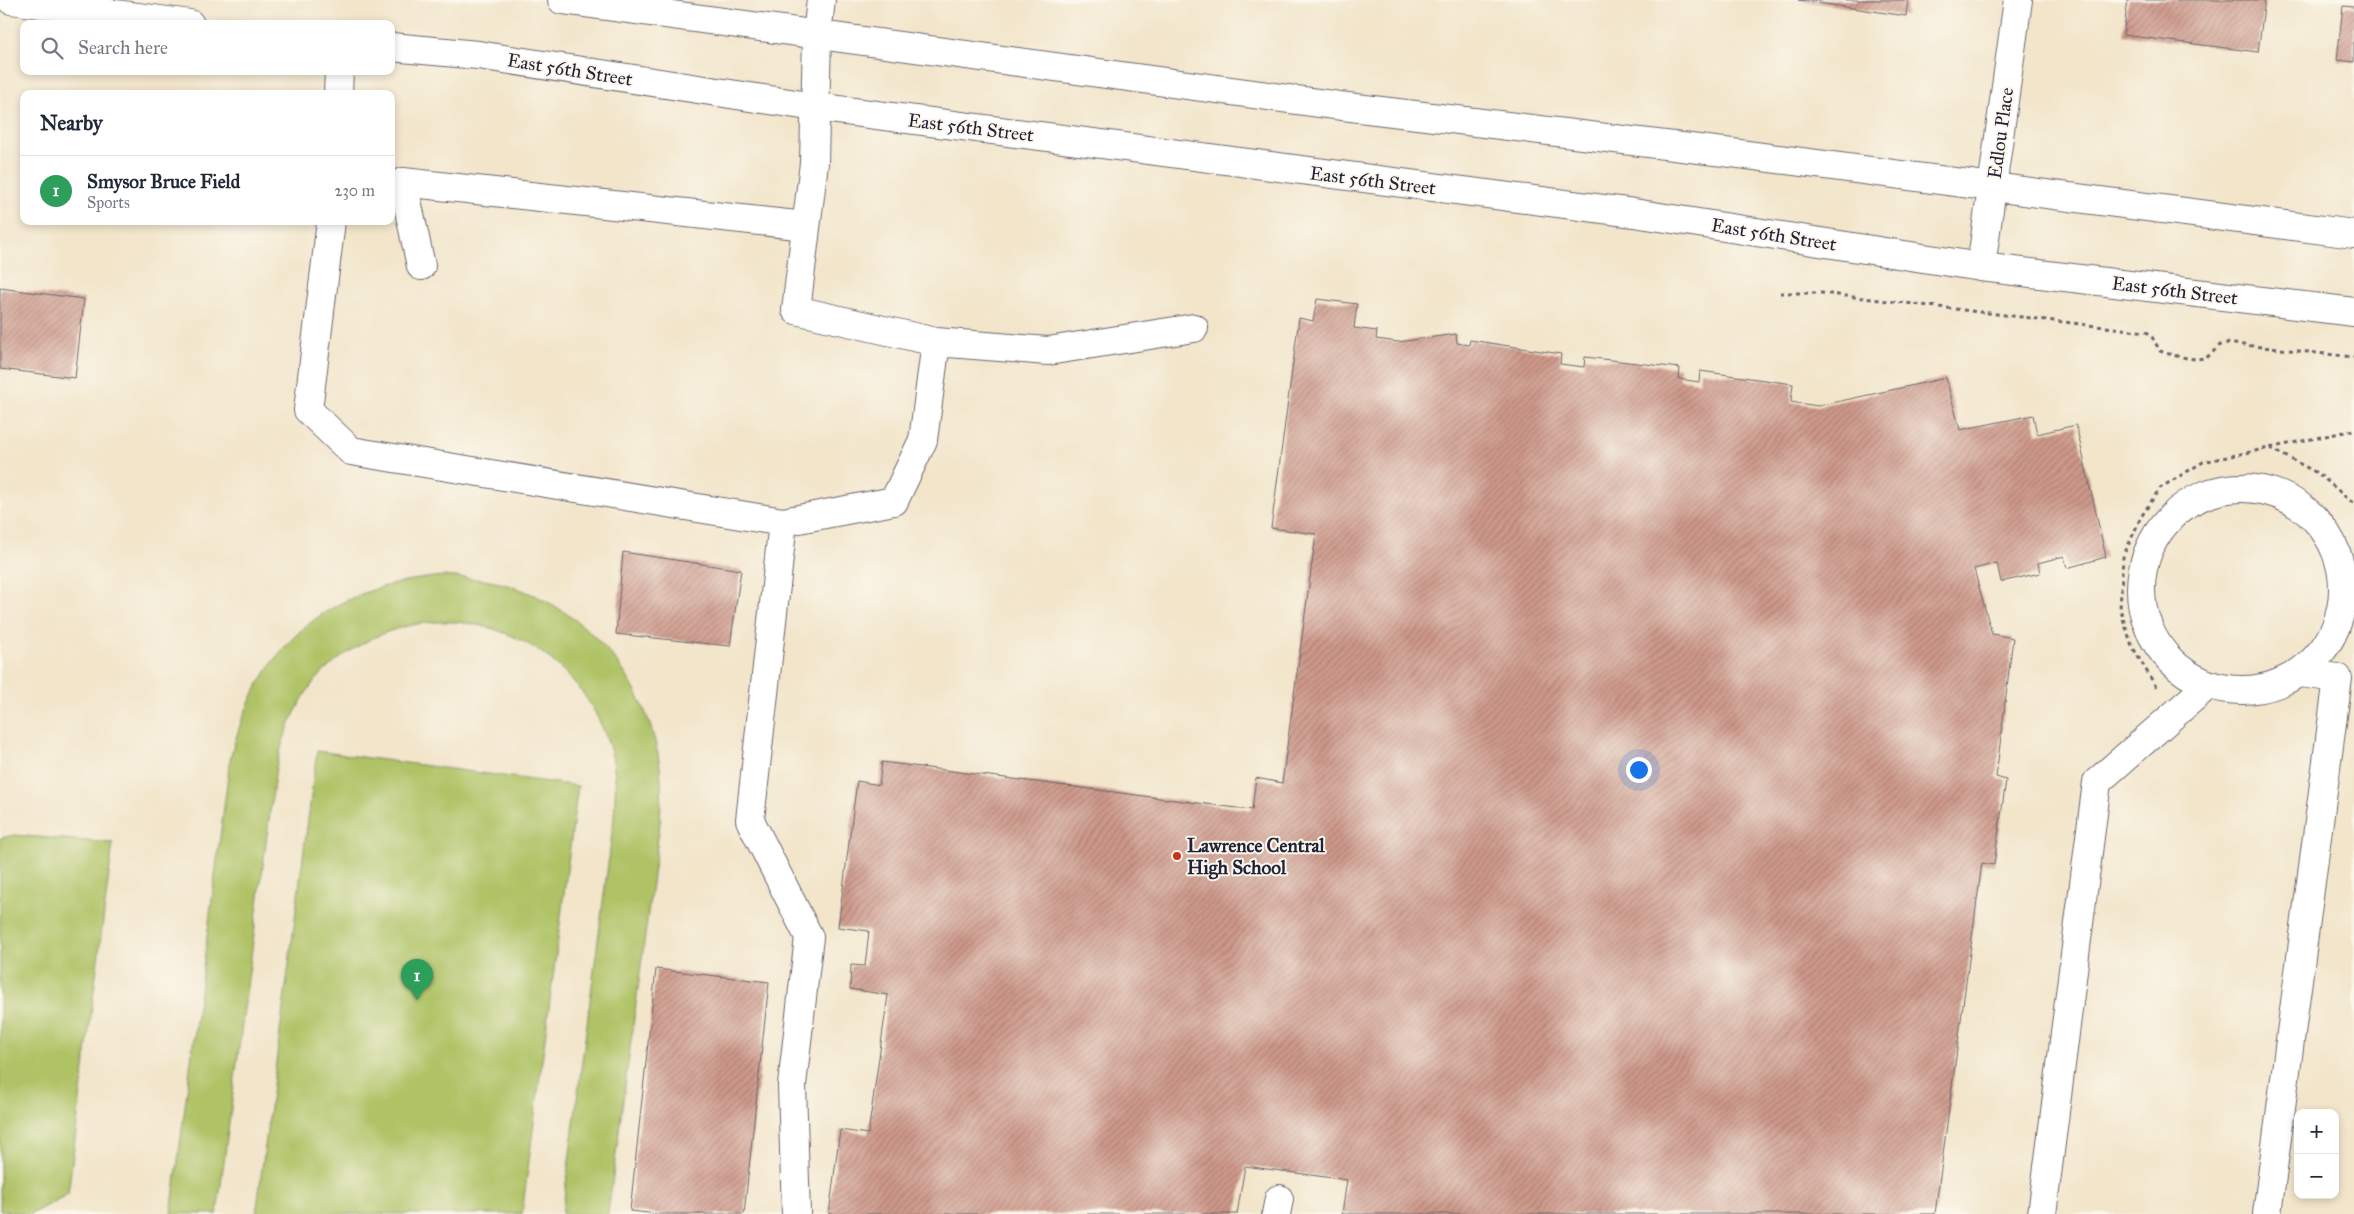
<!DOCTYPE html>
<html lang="en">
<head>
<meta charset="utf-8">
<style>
	:root { --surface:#fff; --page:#f2f2f3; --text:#1f2937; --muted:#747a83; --line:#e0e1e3; --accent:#b45309 }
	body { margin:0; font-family:"IM FELL Great Primer",serif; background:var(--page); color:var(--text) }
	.controls { position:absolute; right:15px; bottom:15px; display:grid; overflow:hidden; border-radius:10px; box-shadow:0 2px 8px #0003 }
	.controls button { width:45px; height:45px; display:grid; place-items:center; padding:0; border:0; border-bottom:1px solid var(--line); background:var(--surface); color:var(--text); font:25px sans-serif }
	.you { position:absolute; left:1638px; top:769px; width:18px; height:18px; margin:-12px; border:4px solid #fff; border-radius:50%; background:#1a73e8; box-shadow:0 0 0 8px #1a73e833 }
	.badge { display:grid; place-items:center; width:32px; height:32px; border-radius:50%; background:var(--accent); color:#fff; font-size:16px; font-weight:700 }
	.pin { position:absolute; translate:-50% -41px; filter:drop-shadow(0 1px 2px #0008) }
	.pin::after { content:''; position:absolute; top:26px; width:18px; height:15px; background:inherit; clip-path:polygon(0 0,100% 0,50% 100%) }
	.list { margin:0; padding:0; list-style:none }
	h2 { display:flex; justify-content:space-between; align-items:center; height:65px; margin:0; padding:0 20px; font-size:21px }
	h2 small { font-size:16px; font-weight:400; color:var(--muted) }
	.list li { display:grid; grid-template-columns:32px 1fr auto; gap:15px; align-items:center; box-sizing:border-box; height:70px; padding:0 20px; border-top:1px solid var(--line) }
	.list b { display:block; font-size:19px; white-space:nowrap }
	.list p { margin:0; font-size:16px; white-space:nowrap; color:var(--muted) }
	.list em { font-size:16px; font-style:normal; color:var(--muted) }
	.icon { flex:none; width:28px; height:28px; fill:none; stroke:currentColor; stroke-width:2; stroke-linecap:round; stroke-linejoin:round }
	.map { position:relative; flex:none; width:2354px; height:1214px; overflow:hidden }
	.search { position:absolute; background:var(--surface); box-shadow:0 2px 8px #0003; left:20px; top:20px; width:375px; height:55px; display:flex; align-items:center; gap:12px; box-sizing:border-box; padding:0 18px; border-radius:10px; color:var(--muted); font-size:19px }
	.panel { position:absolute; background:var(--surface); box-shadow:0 2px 8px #0003; left:20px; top:90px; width:375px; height:135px; border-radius:10px }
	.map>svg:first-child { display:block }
</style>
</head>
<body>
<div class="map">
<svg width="2354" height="1214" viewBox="0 0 2354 1214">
	<defs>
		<pattern id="building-hatch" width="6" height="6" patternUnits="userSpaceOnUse" patternTransform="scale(1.25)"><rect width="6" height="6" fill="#ce998a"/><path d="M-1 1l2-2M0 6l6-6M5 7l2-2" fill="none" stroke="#a77c72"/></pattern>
	</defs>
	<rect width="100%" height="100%" fill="#fbf7ec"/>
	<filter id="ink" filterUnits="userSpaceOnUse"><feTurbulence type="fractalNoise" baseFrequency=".02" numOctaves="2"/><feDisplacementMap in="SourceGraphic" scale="10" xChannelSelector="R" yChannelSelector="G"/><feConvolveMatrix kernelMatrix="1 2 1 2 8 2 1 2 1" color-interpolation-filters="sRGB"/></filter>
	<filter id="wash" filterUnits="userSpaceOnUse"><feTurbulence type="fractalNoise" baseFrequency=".0096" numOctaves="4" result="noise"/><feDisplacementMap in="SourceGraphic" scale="20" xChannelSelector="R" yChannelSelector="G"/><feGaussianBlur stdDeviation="1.12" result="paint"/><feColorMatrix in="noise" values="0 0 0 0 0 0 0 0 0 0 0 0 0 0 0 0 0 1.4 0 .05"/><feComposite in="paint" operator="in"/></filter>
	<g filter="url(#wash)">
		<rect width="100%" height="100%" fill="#f2e5ca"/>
		<path fill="#afc265" stroke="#687250" d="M443,576C466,578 489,579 511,586C587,611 643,676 658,755C663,778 661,801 660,823L608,1214H562L614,818C615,798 617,777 612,757C587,650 470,589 369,640C347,652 325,667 310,687C293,712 283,737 276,767L217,1214H171L230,760C257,646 326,586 443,576Z
			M317,751L578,786L522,1214H256Z
			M14,835L113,843L68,1194L31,1214L0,1211V838Z"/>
		<g id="blocks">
			<path fill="url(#building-hatch)" d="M1798,0H1908L1906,16Z
				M2128,0H2265L2258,52L2123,35Z
				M2343,6L2354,7V62L2337,60Z
				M0,288L84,299L75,378L0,369Z
				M1317,299L1357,304L1354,328L1377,331L1376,339L1398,342L1456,334L1457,343L1469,345L1470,340L1561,354L1560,364L1584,367L1585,357L1680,368L1679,379L1699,382L1700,371L1793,384L1791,402L1818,406L1946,378L1960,430L2033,415L2037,434L2076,425L2106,557L2067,568L2064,556L2038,563L2040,573L2001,582L1997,563L1974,569L1992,634L2013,638L1996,777L2006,780L1994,865L1982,863L1935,1214H1342L1347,1180L1245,1166L1237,1214H829L840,1130L868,1134L888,995L850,989L851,965L865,966L869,931L838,927L857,781L879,785L882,762L1252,810L1256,778L1282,783L1316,534L1271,528L1299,318L1313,321Z
				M623,552L741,570L730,646L616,634Z
				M656,969L769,982L744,1214H658L630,1211Z"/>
		</g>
	</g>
	<g filter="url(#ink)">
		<use href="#blocks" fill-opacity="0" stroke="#6b666d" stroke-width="1"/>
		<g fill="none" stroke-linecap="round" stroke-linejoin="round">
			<g stroke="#6b666d" stroke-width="30">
				<path id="minor" d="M821,0L817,35L814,163L796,310L936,342L1048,351L1194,328
					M338,94L339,71
					M403,182L421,266
					M391,188L403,182L806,226
					M331,221L308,410L351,451L783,522
					M1981,267L2018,0
					M2141 589a101 101 0 1 1 202 0a101 101 0 1 1-202 0Z
					M796,1214L792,1085L809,937L750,820L783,522L894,501L923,440L936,342
					M1276,1214L1279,1199
					M2042,1214L2097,782L2208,685
					M2267,1214L2338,678L2300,673"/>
			</g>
			<g stroke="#6b666d" stroke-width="30">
				<path id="major" d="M11,0L190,24
					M562,0L1341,106L1732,153L2354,234
					M391,47L478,55L815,107L1634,213L1981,267L2354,312"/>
			</g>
			<path stroke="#6b666d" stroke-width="3" stroke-dasharray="4 4" stroke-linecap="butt" d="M1780,293H1821L2147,332L2152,337L2160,351C2171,355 2195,362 2207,357C2215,352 2217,345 2225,343L2354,357
				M2270,448L2319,474L2354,504
				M2156,687L2132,646L2120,609L2123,557L2141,517L2160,488L2203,462L2354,430"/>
			<use href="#minor" stroke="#fff" stroke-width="28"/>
			<use href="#major" stroke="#fff" stroke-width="28"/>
		</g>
	</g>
	<circle fill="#c8321e" stroke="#fbf7ec" stroke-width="2" cx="1177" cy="856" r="5"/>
	<g text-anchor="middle" stroke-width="4" stroke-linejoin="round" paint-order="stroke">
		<g font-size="19" fill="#22223b" stroke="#fbf7ec">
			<text transform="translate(570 69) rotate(9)" y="7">East 56th Street</text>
			<text transform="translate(971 127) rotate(7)" y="7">East 56th Street</text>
			<text transform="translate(2000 133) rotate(-82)" y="7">Edlou Place</text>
			<text transform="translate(1373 180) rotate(7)" y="7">East 56th Street</text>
			<text transform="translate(1774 234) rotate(9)" y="7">East 56th Street</text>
			<text transform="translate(2175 290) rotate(7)" y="7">East 56th Street</text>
		</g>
		<g font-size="19" font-weight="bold" fill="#22223b" stroke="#fbf7ec" text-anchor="start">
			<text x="1187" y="852">Lawrence Central<tspan x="1187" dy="22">High School</tspan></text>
		</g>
	</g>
</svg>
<div class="controls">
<button>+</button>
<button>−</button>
</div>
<div class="you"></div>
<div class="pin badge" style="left:417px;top:1000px;background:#2e9e5b">1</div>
<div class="search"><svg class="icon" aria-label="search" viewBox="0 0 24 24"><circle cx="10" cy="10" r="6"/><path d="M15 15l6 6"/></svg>Search here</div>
<section class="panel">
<h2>Nearby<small></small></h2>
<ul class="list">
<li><span class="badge" style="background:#2e9e5b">1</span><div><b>Smysor Bruce Field</b><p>Sports</p></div><em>230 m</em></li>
</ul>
</section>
</div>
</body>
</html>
